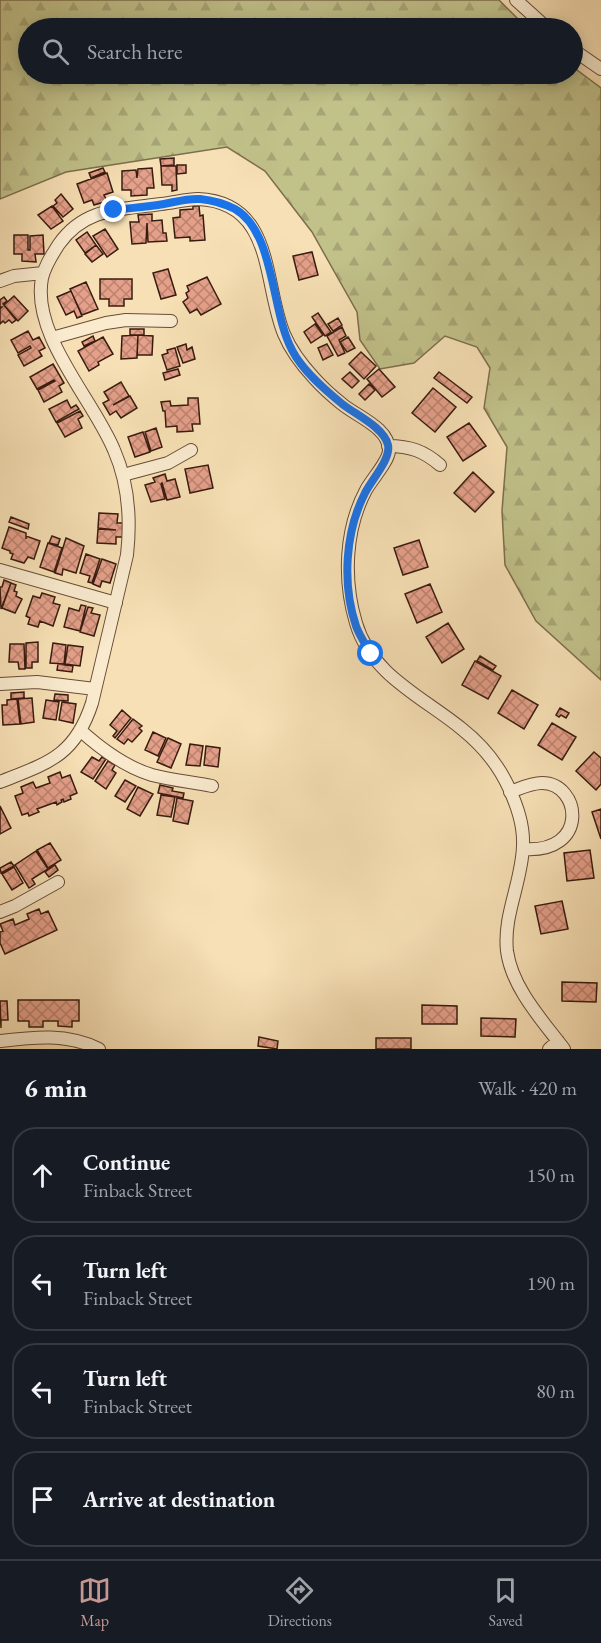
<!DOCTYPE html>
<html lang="en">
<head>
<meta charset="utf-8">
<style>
	:root { --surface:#171b24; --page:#20242c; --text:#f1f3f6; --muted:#9ea1a6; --line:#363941; --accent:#c59692 }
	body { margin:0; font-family:"EB Garamond",serif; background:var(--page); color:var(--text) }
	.stop { position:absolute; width:18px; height:18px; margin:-14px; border:4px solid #1a73e8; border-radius:50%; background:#fff }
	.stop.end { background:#1a73e8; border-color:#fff; box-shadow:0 2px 6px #0008 }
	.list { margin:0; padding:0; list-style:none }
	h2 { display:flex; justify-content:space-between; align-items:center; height:78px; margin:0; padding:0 24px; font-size:26px }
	h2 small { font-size:20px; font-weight:400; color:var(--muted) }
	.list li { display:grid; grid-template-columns:39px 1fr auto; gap:18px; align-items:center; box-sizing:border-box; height:96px; margin:0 12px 12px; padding:0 12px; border:2px solid var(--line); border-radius:24px }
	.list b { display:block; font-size:22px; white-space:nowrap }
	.list p { margin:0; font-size:20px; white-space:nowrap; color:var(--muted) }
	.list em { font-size:20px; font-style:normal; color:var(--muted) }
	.icon { flex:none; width:33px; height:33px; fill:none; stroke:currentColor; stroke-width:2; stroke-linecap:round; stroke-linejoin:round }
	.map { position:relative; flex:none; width:601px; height:1049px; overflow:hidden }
	.search { position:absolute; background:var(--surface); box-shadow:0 3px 15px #0003; left:18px; right:18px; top:18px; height:66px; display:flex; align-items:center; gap:15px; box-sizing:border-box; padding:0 21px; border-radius:33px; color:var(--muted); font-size:22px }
	.sheet { height:510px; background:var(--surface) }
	nav { display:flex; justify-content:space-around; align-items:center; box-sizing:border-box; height:84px; border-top:2px solid var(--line); background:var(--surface); font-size:16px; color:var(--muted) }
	nav a { display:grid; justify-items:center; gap:3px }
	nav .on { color:var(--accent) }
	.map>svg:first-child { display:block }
</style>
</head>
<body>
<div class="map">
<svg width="601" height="1049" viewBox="0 0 601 1049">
	<defs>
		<pattern id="forest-firs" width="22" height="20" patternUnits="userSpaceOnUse" patternTransform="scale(1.5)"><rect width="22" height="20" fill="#c1c18a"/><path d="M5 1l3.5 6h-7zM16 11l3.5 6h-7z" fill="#a7a576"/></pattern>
		<pattern id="building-cross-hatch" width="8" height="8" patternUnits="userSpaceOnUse" patternTransform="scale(1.5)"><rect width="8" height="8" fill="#e5a08a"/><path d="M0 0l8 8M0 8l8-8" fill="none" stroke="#bb826f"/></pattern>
	</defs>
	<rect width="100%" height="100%" fill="#f7e0b5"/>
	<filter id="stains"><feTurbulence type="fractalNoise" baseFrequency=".00333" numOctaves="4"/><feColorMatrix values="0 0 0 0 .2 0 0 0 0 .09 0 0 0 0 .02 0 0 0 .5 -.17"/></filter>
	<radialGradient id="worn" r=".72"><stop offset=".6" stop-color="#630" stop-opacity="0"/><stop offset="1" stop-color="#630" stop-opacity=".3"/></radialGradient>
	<path fill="url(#forest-firs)" stroke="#7d6e4c" stroke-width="1.5" d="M0,0H499L527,28H28V74H572L573,67L601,88V680L536,621L505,565L502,511L507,447L484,408L490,368L477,347L445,336L414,363L380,369L360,340L357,312L312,232L265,171L227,147L66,172L0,199Z"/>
	<path fill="url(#building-cross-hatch)" stroke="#391b0f" stroke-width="1.5" d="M174,158V165L161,166L160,159Z
		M177,165H186V173L177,174Z
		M161,166H176L177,190L172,191V185H162Z
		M103,168L105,172L91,178L89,173Z
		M152,168L154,188H147V195L131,196V190H122V171L136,170L137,178L138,169Z
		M107,173L113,192L104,195L107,201L94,205L92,200L84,203L77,184Z
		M61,194L73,209L63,217L53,206L57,203L55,200Z
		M52,206L63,221L51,229L38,215Z
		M193,206H199L200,216L203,215L205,240L190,241V237L175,238L173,218L180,217V210L193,209Z
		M152,214V221L162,220L163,233H166L167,241L148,242L147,223L146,243L132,244L130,222H139L138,215Z
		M105,229L118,249L107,257L93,236Z
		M87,232L96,245L85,253L76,240Z
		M14,235H28V250H30V236L43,235L44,254H35L36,262L22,261V254H14Z
		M96,245L103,254L92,262L85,254Z
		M312,252L318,275L299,280L293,256Z
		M168,269L176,295L161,299L153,273Z
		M207,277L221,304L201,315L197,309L190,313L183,302L188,298L186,293L189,291L187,286Z
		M100,279H132V299H124V306H109V299H100Z
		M86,282L98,309L82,315L70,289Z
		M71,291L82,316L77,318L74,311L66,315L57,297Z
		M14,296L28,311L18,321L4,305Z
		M4,297L7,301L3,304L16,320L12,323L9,320L5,323L3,321L0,324V309L2,307H0V300Z
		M318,313L331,332L325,336L312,317Z
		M338,318L342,325L333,331L328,324Z
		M315,324L323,335L311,343L304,332Z
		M342,327L346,336L339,340L345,353L338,356L327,336Z
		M130,329H144V335H130Z
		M28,331L33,340L39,337L45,348L39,351L42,356L24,366L18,355L31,348L30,346L18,353L11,340Z
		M138,335L153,336L152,355H137Z
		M138,335L137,358L121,359L122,336Z
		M93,336L95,341L84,346L82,342Z
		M103,337L113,354L98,362L99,365L89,371L78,351Z
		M348,337L355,348L347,352L340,342Z
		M186,344L187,350L192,347L195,359L183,363L177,347Z
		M327,344L333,355L323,360L318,348Z
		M175,348L180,366L167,370L162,355L168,353L167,350Z
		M361,352L376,366L364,379L349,364Z
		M53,364L64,383L59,386L62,392L44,402L38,390L55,381L54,380L37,389L30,377Z
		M178,369L180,375L165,380L163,373Z
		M379,369L395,387L382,397L367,379Z
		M350,372L359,381L352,388L342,379Z
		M439,372L472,397L467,403L434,378Z
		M121,382L129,396L113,405L130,396L137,408L121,418L116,411L110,415L103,403L109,400L104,392Z
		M369,384L375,390L365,400L359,394Z
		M433,388L456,407L435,432L412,413Z
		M188,398H198L200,424H192L193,431L177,432V426L166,427L165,411H163L161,402L170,401L171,406L188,405Z
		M67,400L71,408L76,405L79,409L56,422L49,409Z
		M80,411L83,416L78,419L82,428L65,437L57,423Z
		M469,423L486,446L463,461L447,437Z
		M156,428L162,447L151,451L145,432Z
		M143,432L150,452L135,457L128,437Z
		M208,465L213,488L190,493L185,469Z
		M473,472L494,492L475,512L454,493Z
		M165,474L167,481L175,479L180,497L167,500L162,483L161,484L165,499L151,502L145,485L155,482L153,478Z
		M99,513L118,514L117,523H125L124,537H116V544L97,543L98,529L116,530L98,528Z
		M11,517L29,524L28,529L9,522Z
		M9,527L26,533V539V536L40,541L34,559L28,557L24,563L11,559L13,554L10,553V551L2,548Z
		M52,536L60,539L58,545L49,543Z
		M66,538L84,546L76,573L63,569L62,575L55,573Z
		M419,540L428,567L403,575L394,548Z
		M48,543L62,548L54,572L40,567Z
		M86,554L100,559L92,583L88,582L90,576L80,573Z
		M102,559L116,564L110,583L102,581L100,587L93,584Z
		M4,580L11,583L1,609L0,587H2Z
		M11,583L16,585L14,591L17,592L16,596L22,599L15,613L2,608Z
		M430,584L442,612L417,623L405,594Z
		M42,593L55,597L53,603L60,605L53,626L40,621L38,627L28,624L30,618L26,616L33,596L40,598Z
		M81,605L86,606L80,631L64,627L69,608L79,611Z
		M88,607L93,608L91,613L100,615L94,636L80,632Z
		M448,623L464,649L442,663L426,637Z
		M38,642V662H32V668H26V643Z
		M53,643L66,645L64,664L50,663Z
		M10,644H24L25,669H19L18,662H9Z
		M68,645L83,647L80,666L65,664Z
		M480,656L496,666L493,670L477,661Z
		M475,661L501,676L488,699L462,685Z
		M58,664L73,666L72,672L57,670Z
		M512,690L538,705L524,729L498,713Z
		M24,692V698L11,699V693Z
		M55,694L68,695V701L54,700Z
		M32,698L34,722L21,724L18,699Z
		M17,699L20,724L3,725L2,705H7V700Z
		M46,700L59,702L56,720L43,718Z
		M62,702L76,704L73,723L59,720Z
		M560,708L569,713L566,718L561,715L559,717L556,715Z
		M122,710L131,718L115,738L113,736L117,731L110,725Z
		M133,719L142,726L139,728L142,731L132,742L128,739L124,744L117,739Z
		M552,723L576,737L562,760L538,745Z
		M153,732L166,738L158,756L145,750Z
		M168,738L181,744L171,768L157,762Z
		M190,744L203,746L200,766L186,765Z
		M206,746L220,748L218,767L204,765Z
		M594,752L601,758V784L596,790L576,771Z
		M92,757L99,761L102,757L106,759L93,779L81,772Z
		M108,761L115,765L112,770L116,773L106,789L95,781Z
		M60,772L62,778L70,775L77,793L70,796L71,799L64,802L63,799L61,800L62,802L57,805L56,802L37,809L39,812L29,816L28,813L22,815L15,796L23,793L21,787L33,782L36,788L50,783L48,777Z
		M125,780L136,786L125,802L115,796Z
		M160,785L173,788L172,791L184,793L183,798L158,793Z
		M138,787L153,794L140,816L127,809Z
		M161,795L175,797L171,817L157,815Z
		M177,798L193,801L188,824L173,821Z
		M0,806L11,828L0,834Z
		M601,809V839L592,812Z
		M50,843L61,860L48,868L37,850Z
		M590,850L594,878L567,881L564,853Z
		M36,851L48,869L32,879L35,884L29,888L15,865Z
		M11,862L14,866L1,873L0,868Z
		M55,865L58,870L49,877L45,872Z
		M14,867L23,883L12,890L2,874Z
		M562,901L568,929L541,934L535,906Z
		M39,909L41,914L48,911L57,930L5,954L0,943V932L3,931L0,924L13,919L15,925L29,919L27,914Z
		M562,982L597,983L596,1002L562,1001Z
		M18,1000H79V1021H72V1027L58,1026V1021H43V1027H29V1021H18Z
		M0,1001H7L8,1020H1V1028Z
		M422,1005L457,1006V1024H422Z
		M481,1018L516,1019L515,1037L481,1036Z
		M259,1037L278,1041L277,1049L258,1046Z
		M376,1038H411V1049H376Z"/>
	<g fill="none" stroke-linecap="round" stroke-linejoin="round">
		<g stroke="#684c38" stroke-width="14">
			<path id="minor" d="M516,0L547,28
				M572,49L601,69
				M0,281L14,276L43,273
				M52,338L106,323L126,320L171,321
				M388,446C410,446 424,451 440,465
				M123,475L168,463L191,450
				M0,570L116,603
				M0,684L37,682L95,689
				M80,730C101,749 125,767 152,775C171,780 192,782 212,786
				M0,782C48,763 75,756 92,703L127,555C131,519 129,484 114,450C93,399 31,335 42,278C45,265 52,255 59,244C85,207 120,210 161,204C173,203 186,199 198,199C275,202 263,284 284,334C291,351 302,365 314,378C322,387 332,396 342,404C356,416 390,428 389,451C388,462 372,479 366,490C345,529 343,580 356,623C371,675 423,697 462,729C482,745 498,764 509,788C517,806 524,825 523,846C522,882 503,915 507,951C512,988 542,1020 564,1049
				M510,792C521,788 531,783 542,783C581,783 590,854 523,849
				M0,912L15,906L58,882
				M0,1041C34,1037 67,1033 99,1049
				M549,1049L558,1041"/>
		</g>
		<use href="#minor" stroke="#faebcf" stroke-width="12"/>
	</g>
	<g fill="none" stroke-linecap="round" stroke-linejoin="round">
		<path stroke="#1a73e8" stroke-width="8" d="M114,210C130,208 147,207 164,204C175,202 188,198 200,199C210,200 225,204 235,209C275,232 271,311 292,350C302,370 324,389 341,403C354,414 384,427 388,445C391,459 372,479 365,493C345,532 342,584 356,626C359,635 366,645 371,654"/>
	</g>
	<rect width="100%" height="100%" filter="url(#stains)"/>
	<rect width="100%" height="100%" fill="url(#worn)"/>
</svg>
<div class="stop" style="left:371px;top:654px"></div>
<div class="stop end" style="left:114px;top:210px"></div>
<div class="search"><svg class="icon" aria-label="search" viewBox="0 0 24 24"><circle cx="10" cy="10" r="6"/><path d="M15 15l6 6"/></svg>Search here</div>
</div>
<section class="sheet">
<h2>6 min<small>Walk · 420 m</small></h2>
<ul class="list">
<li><svg class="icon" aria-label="ahead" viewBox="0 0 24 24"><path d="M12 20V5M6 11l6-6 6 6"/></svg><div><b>Continue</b><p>Finback Street</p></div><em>150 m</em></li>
<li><svg class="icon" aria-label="left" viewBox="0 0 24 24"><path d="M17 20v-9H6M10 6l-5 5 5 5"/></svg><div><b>Turn left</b><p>Finback Street</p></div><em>190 m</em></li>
<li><svg class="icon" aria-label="left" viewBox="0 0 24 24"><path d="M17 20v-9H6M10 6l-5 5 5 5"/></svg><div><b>Turn left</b><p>Finback Street</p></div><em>80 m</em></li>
<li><svg class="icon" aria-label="arrive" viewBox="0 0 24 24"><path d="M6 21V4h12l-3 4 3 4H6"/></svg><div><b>Arrive at destination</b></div></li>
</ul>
</section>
<nav>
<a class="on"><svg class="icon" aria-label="map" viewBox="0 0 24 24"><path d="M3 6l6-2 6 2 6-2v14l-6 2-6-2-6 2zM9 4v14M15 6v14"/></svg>Map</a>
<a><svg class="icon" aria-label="directions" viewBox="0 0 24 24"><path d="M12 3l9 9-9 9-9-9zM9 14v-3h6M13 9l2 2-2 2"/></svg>Directions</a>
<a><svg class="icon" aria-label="saved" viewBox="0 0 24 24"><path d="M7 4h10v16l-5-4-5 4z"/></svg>Saved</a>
</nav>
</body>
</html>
